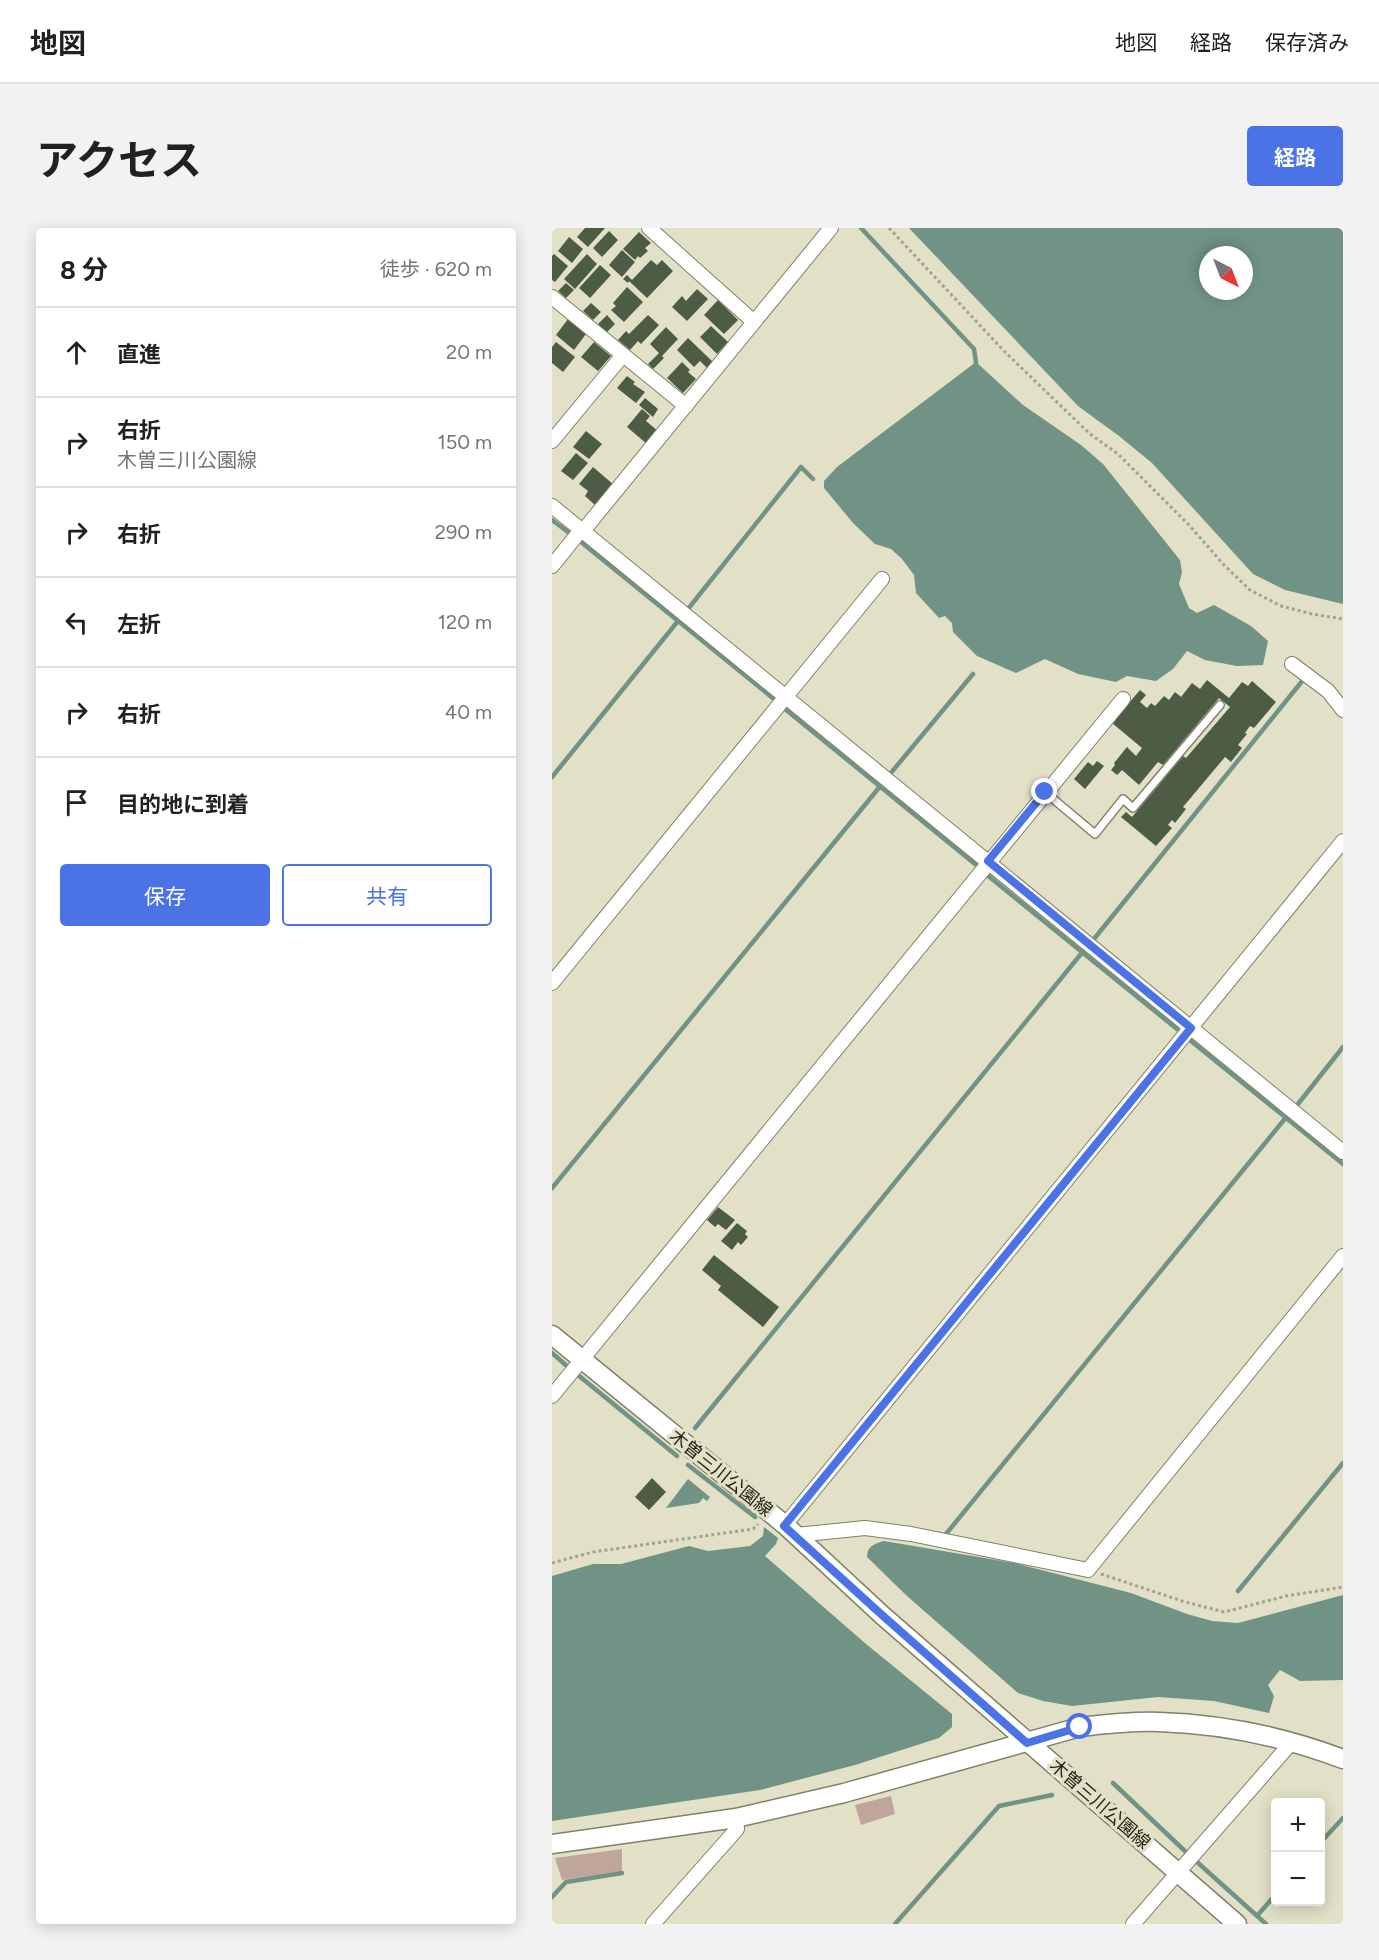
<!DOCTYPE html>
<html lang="ja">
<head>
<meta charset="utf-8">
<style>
	:root { --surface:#fff; --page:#f2f2f2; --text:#202124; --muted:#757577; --line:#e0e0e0; --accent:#4c73e6 }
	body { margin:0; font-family:Figtree,"Noto Sans JP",sans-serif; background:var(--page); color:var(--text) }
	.controls { position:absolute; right:18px; bottom:18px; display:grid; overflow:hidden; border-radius:6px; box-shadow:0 3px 15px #0003 }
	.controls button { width:54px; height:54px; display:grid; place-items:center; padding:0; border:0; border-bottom:2px solid var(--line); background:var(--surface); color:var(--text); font:30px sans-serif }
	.compass { position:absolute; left:647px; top:18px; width:54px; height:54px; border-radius:50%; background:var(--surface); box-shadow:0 3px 15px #0003; rotate:138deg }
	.stop { position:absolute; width:18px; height:18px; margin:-14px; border:4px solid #4c73e6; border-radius:50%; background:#fff }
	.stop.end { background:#4c73e6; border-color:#fff; box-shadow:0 2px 6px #0008 }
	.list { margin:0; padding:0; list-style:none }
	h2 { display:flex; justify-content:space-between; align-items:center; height:78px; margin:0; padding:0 24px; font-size:26px }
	h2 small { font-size:20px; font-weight:400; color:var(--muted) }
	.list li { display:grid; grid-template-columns:39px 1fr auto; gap:18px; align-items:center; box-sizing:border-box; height:90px; padding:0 24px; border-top:2px solid var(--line) }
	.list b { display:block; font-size:22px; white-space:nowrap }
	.list p { margin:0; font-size:20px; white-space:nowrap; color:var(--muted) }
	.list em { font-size:20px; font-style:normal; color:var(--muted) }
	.actions { display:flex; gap:12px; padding:18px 24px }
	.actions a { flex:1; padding:14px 0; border:2px solid var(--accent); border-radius:6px; text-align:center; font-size:21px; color:var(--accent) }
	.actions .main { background:var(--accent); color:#fff }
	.icon { flex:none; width:33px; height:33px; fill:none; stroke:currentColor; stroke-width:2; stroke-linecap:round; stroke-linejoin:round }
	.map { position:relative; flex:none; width:791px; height:1696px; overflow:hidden; border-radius:6px }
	header { display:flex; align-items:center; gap:36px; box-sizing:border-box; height:84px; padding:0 30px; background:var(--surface); border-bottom:2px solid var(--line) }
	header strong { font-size:28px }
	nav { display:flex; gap:33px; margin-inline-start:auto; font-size:21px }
	.intro { display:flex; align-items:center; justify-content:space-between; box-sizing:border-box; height:144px; padding:0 36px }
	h1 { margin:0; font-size:42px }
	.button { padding:15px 27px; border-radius:6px; background:var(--accent); color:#fff; font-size:21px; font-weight:700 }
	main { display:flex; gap:36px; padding:0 36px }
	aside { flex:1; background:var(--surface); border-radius:6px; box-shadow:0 3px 15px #0003 }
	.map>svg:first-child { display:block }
</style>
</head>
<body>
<header>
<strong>地図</strong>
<nav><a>地図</a><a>経路</a><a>保存済み</a></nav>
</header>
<div class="intro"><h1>アクセス</h1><a class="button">経路</a></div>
<main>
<aside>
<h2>8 分<small>徒歩 · 620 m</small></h2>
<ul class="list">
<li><svg class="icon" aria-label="ahead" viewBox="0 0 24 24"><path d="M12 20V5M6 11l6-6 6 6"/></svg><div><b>直進</b></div><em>20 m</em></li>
<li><svg class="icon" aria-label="right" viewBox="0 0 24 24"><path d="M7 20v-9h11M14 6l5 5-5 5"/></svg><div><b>右折</b><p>木曽三川公園線</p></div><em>150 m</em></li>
<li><svg class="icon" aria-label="right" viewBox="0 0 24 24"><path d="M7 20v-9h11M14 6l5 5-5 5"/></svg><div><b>右折</b></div><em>290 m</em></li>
<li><svg class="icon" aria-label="left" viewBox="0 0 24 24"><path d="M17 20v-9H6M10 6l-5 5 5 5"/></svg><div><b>左折</b></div><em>120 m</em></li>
<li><svg class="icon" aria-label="right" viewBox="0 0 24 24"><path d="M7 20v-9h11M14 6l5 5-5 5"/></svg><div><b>右折</b></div><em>40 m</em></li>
<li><svg class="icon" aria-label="arrive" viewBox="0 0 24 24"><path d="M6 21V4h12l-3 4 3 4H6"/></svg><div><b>目的地に到着</b></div></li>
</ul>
<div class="actions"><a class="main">保存</a><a>共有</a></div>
</aside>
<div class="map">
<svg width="791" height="1696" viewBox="0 0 791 1696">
	<rect width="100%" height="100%" fill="#e2e0c6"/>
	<path fill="#c0a59c" d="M339,1568L343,1586L309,1597L303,1577Z
		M70,1621V1643L10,1652L3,1630Z"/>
	<path fill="#719386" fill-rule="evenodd" d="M357,0H791V376L733,362L701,346L600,235L567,208L526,178ZM656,27H692V63H656Z
		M424,134L471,177L529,217L551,236L628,332L630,344L627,356L637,380L645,385L662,377L699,398L716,413L711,437L685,438L653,432L635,423L621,441L604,453L575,448L564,454L526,446L493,431L464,445L425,428L401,404L400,395L393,388L387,390L364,365L362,347L350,331L339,321L323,316L301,295L272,260V253L285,239Z
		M136,1251L158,1269L155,1273L151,1270L147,1275L114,1280Z
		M212,1299L226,1310L224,1316L213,1328L314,1416L400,1486V1499L387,1510L303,1537L208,1562L0,1593V1348L41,1336H69L137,1318L156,1323L198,1318L211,1308Z
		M332,1313L462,1335L579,1365L635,1386L660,1393L686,1395L791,1367V1452L748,1453L728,1442L716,1457L722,1468L717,1485L662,1473L606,1469L520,1478L491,1473L466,1465L355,1368L315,1329C315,1318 322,1316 332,1313Z"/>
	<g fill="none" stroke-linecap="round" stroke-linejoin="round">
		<path stroke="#719386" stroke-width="4.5" d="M309,0L422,121L424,134L423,139
			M0,292L16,304
			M29,314L222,471
			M136,381L249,239L261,251
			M233,481L423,636
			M338,546L421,446
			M0,549L126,393
			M435,647L625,801
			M542,711L751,452
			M639,813L791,936
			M746,876L791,819
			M0,960L330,556
			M0,1125L16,1139
			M26,1147L125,1228
			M143,1200L533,721
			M136,1237L203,1289
			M394,1306L736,887
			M686,1363L791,1235
			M561,1555L635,1625
			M768,1615L791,1590
			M645,1634L714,1696
			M0,1669L14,1654L70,1645
			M705,1688L724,1666
			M343,1696L447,1578L500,1567"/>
	</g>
	<path fill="#4d5d45" d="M33,0H53L36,19L25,9Z
		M57,3L66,12L50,29L41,20Z
		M87,4L99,15L93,20L96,23L88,30L86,28L83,32L71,21Z
		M17,9L31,21L20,35L6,23Z
		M70,22L83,34L70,49L57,37Z
		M2,26L16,38L3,54L0,52V28Z
		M35,26L45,36L23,61L12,51Z
		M99,32L105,37L110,32L121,43L95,70L77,53L76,55L71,51L75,47L80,52Z
		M48,37L59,47L38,70L27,60Z
		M14,55L22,62L14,70L6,63Z
		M75,59L91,74L72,94L59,82L64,78L61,75Z
		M145,61L156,71L135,93L120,79L130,68L134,73Z
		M166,72L186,92L172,106L152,87Z
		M39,75L49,84L41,92L31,83Z
		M55,87L63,96L55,104L46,96Z
		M96,87L107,97L89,116L86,113L78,122L66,112L74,103L77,106Z
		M16,91L34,106L22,122L4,107Z
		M159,98L176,114L165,126L148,109Z
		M114,99L126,111L110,128L112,130L101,141L96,136L107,125L98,116Z
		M136,110L162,135L156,141L148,133L142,139L125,122Z
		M4,114L23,129L11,144L0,135V119Z
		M42,114L59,128L46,143L29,129Z
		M130,134L138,142L136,144L144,151L131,165L115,150Z
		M75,148L83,154L81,156L93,164L84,175L65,160Z
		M93,170L106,181L101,189L87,177Z
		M90,181L98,188L94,193L106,203L95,216L75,199Z
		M34,203L50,216L37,231L21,219Z
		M24,225L36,235L21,252L9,243Z
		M41,239L62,257L44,278L33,268L36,263L27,256Z
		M655,452L677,470L690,454L696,458L700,453L724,474L702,500L698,498L693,505L695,506L686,517L690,520L679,534L673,529L631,579L634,581L623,595L620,592L616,597L620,600L604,618L569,589L574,584L580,589L631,528L634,530L678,479L667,470L611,537L606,534L587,557L570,542L565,547L559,542L563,537L562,535L575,519L584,528L590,520L560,495L588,462L594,467L588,474L595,480L599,475L603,478L612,468L617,472L623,464L629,469L640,455L648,461Z
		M545,533L552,538L533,561L522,551L536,534L541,538Z
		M166,979L183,992L174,1002L166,996L163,999L155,992Z
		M185,995L195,1003L193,1006L196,1009L189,1017L186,1014L180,1022L169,1013Z
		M162,1027L227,1079L211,1099L166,1062L169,1058L150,1042Z
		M100,1250L114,1264L97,1282L83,1269Z"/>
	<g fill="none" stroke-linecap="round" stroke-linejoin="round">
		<g stroke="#818068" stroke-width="10">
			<path id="lane" d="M494,565L543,606L571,571L581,580L668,477"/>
		</g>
		<g stroke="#818068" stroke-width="16">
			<path id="street" d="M97,0L202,94
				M0,69L134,178
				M0,213L71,127
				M0,278L791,924
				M31,303L279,0
				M0,338L29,302
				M740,436L776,463L791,482
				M0,755L330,351
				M0,1168L571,471
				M233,1297L791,613
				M244,1307L313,1300L359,1306L536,1342L791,1028
				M101,1696L185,1601L184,1590
				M581,1696L740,1514"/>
		</g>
		<g stroke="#818068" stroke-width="21">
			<path id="secondary" d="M0,1107L233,1297L330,1387L685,1696
				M0,1616L184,1590L292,1565L528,1499C554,1496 580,1493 607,1494C669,1496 733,1509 791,1531"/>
		</g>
		<path stroke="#a4a28e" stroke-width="3" stroke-dasharray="3 3" stroke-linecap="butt" d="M337,0L452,123L538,206L566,226L638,298L671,336L698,362L729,378L760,386L791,391
			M0,1335L41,1324L201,1301L206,1296
			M549,1346L630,1373L672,1384L734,1368L791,1359"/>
		<use href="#lane" stroke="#fff" stroke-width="7"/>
		<use href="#street" stroke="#fff" stroke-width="14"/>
		<use href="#secondary" stroke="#fff" stroke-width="18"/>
	</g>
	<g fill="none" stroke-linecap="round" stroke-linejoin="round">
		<path stroke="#4c73e6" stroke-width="8" d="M493,564L436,633L639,800L232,1298L330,1387L475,1515L528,1499"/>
	</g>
	<g text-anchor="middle" stroke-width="6" stroke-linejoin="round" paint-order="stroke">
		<g font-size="18" fill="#26251b" stroke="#e2e0c6">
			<text transform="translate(169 1245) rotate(39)" y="6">木曽三川公園線</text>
			<text transform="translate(548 1576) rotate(41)" y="6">木曽三川公園線</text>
		</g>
	</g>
</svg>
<div class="controls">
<button>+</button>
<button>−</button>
</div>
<svg class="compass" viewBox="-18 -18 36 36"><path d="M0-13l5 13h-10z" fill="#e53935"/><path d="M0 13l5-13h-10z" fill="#757577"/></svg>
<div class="stop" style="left:528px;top:1499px"></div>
<div class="stop end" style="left:493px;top:564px"></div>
</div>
</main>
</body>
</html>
